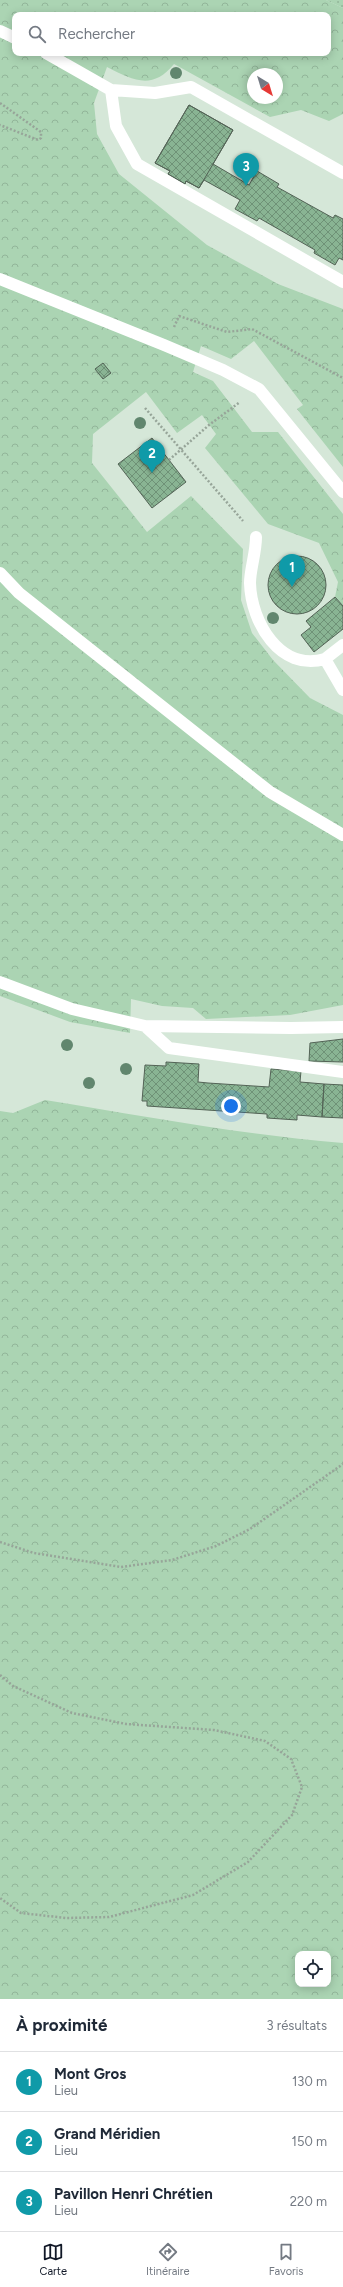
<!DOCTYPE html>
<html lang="fr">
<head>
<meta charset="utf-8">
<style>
	:root { --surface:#fff; --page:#f2f2f3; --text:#1f2937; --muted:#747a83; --line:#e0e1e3; --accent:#111827 }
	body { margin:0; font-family:Figtree,sans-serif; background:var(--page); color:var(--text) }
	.controls { position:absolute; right:12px; bottom:12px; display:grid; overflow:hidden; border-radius:8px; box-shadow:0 2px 10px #0003 }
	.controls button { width:36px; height:36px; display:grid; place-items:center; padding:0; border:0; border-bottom:1px solid var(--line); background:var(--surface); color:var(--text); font:20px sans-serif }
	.compass { position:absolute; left:247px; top:68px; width:36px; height:36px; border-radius:50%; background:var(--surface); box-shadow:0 2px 10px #0003; rotate:142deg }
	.you { position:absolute; left:231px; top:1106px; width:14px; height:14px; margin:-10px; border:3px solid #fff; border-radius:50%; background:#1a73e8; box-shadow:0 0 0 6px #1a73e833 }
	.badge { display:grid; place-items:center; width:26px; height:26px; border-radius:50%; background:var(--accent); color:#fff; font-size:13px; font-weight:700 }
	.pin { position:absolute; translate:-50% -33px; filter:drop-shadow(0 1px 2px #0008) }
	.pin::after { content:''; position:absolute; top:21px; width:14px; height:12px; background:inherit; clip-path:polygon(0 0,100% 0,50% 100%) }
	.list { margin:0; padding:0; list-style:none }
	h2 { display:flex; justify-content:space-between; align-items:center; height:52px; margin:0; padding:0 16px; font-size:17px }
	h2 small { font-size:13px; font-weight:400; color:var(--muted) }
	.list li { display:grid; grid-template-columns:26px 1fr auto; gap:12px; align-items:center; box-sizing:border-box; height:60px; padding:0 16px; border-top:1px solid var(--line) }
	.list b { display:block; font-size:15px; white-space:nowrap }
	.list p { margin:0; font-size:13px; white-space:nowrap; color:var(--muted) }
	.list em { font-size:13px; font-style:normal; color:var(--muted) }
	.icon { flex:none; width:22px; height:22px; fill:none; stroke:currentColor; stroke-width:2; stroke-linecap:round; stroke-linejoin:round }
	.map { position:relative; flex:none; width:343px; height:1999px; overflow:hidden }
	.search { position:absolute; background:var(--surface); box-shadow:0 2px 10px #0003; left:12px; right:12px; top:12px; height:44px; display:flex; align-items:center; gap:10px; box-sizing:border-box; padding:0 14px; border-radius:8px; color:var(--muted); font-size:15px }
	.sheet { height:232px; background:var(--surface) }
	nav { display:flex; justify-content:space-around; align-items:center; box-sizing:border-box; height:56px; border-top:1px solid var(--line); background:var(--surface); font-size:11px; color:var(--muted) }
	nav a { display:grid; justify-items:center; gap:2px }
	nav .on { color:var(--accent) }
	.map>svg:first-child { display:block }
</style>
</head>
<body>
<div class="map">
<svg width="343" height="1999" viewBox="0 0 343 1999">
	<defs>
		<pattern id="grass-dots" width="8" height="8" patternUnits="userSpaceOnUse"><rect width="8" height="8" fill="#abd4b3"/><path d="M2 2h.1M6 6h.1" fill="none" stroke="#92b599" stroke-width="1.8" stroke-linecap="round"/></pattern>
		<pattern id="forest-crowns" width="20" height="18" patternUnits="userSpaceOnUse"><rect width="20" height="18" fill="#abd4b3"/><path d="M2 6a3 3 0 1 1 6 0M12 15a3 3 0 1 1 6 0" fill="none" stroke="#92b599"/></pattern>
		<pattern id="building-cross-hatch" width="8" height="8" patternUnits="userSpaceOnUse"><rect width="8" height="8" fill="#89b493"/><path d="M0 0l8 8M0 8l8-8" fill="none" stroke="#6f9277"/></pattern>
	</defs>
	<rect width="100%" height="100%" fill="#d5e7d8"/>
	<path fill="url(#grass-dots)" d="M326,0H343V8Z"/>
	<path fill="url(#forest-crowns)" fill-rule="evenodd" d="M0,0H326L343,8V114L329,121L301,110L270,117L174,64C152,91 133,80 107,67L94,103L97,134L119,174L207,245L278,284L343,309V467L297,409L303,405L254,341L231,359L201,346L193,372L213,381L252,432H278L343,514V606L335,597L338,582L319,543L268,524L205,448L216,434L202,415L177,433L146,392L93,434L92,463L147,532L191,496L243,549L241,600L252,633L273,660L310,698L343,715V1005L290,1015L206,1019L193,1008L162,1006L131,999L130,1033L70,1022L0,996ZM15,15H328V53H15ZM253,74H277V98H253Z
		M45,1100C144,1116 243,1135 343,1143V1999H0V1111L13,1113ZM298,1954H328V1984H298Z"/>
	<path fill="url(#building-cross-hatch)" stroke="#536356" d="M189,105L233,130L199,188L186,181L185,184L168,174L170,171L155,163Z
		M189,105L233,130L213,164L249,185L257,171L279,184L277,187L333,218L335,215L343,219V260L339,258L335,265L314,253L315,250L259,218L257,221L235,209L240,200L204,180L199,188L186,181L185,184L168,174L170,171L155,163Z
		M103,363L111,373L103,379L95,369Z
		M152,438L186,482L152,508L118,464Z
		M268 585a29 29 0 1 1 58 0a29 29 0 1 1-58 0Z
		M335,597L343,606V629L314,652L301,635L311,627L306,621Z
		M343,1039V1062L309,1061L310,1043Z
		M166,1062L199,1064L198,1082L208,1083L269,1087L271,1069L301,1071L300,1082L324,1084L322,1117L297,1115V1120L267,1118V1114L147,1106V1101H142L145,1065L166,1066Z
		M324,1084L343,1085V1118L322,1117Z"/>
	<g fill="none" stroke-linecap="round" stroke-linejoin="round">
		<path stroke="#97a599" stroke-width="2.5" stroke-dasharray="2 2" stroke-linecap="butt" d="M0,103L41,132V138L38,140L0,125
			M174,327L179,316L227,332L252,329L343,378
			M145,408L243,521
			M169,460L209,425L240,402
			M0,1542L34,1553L121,1567L172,1560L216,1546L250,1529L343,1464
			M0,1675L13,1686L72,1713L126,1724L214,1730L265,1741L291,1759L302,1787L292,1815L248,1862L193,1895L109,1917L66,1918L21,1913L0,1898"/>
		<path stroke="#fff" stroke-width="12" d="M0,31L15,38
			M46,53L111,90L155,93L191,87L343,173
			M111,90L116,126L137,164L343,282
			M0,279L164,345L223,370L259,389L343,492
			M256,537C256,553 250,569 250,583C251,622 280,672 325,659
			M0,573L19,593L270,792L343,835
			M343,645L325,659L343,690
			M0,982L72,1009L145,1026L291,1028L343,1027
			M145,1026L169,1048L343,1072"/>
	</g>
	<g fill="#61866e">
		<circle cx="176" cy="73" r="6"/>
		<circle cx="140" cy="423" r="6"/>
		<circle cx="273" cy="618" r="6"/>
		<circle cx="67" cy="1045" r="6"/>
		<circle cx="126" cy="1069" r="6"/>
		<circle cx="89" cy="1083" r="6"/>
	</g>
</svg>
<div class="controls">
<button><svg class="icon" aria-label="locate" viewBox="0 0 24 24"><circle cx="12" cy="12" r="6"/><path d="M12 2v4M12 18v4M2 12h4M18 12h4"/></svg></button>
</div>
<svg class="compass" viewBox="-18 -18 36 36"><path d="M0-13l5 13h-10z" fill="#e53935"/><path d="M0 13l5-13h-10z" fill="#747a83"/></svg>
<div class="you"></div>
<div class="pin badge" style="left:292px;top:587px;background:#0f9aa8">1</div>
<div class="pin badge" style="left:152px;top:473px;background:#0f9aa8">2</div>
<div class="pin badge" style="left:246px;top:186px;background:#0f9aa8">3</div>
<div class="search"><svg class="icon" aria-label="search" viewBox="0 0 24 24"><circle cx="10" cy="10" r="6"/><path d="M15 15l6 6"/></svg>Rechercher</div>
</div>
<section class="sheet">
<h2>À proximité<small>3 résultats</small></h2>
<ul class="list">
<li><span class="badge" style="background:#0f9aa8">1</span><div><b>Mont Gros</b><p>Lieu</p></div><em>130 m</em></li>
<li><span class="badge" style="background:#0f9aa8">2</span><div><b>Grand Méridien</b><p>Lieu</p></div><em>150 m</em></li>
<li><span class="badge" style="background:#0f9aa8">3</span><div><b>Pavillon Henri Chrétien</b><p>Lieu</p></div><em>220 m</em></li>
</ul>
</section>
<nav>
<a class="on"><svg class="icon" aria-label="map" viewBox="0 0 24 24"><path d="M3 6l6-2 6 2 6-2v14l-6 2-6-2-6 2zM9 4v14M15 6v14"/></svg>Carte</a>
<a><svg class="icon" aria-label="directions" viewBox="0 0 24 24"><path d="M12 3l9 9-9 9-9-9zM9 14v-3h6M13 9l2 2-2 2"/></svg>Itinéraire</a>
<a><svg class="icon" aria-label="saved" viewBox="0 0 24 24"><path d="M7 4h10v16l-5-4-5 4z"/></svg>Favoris</a>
</nav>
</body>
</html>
